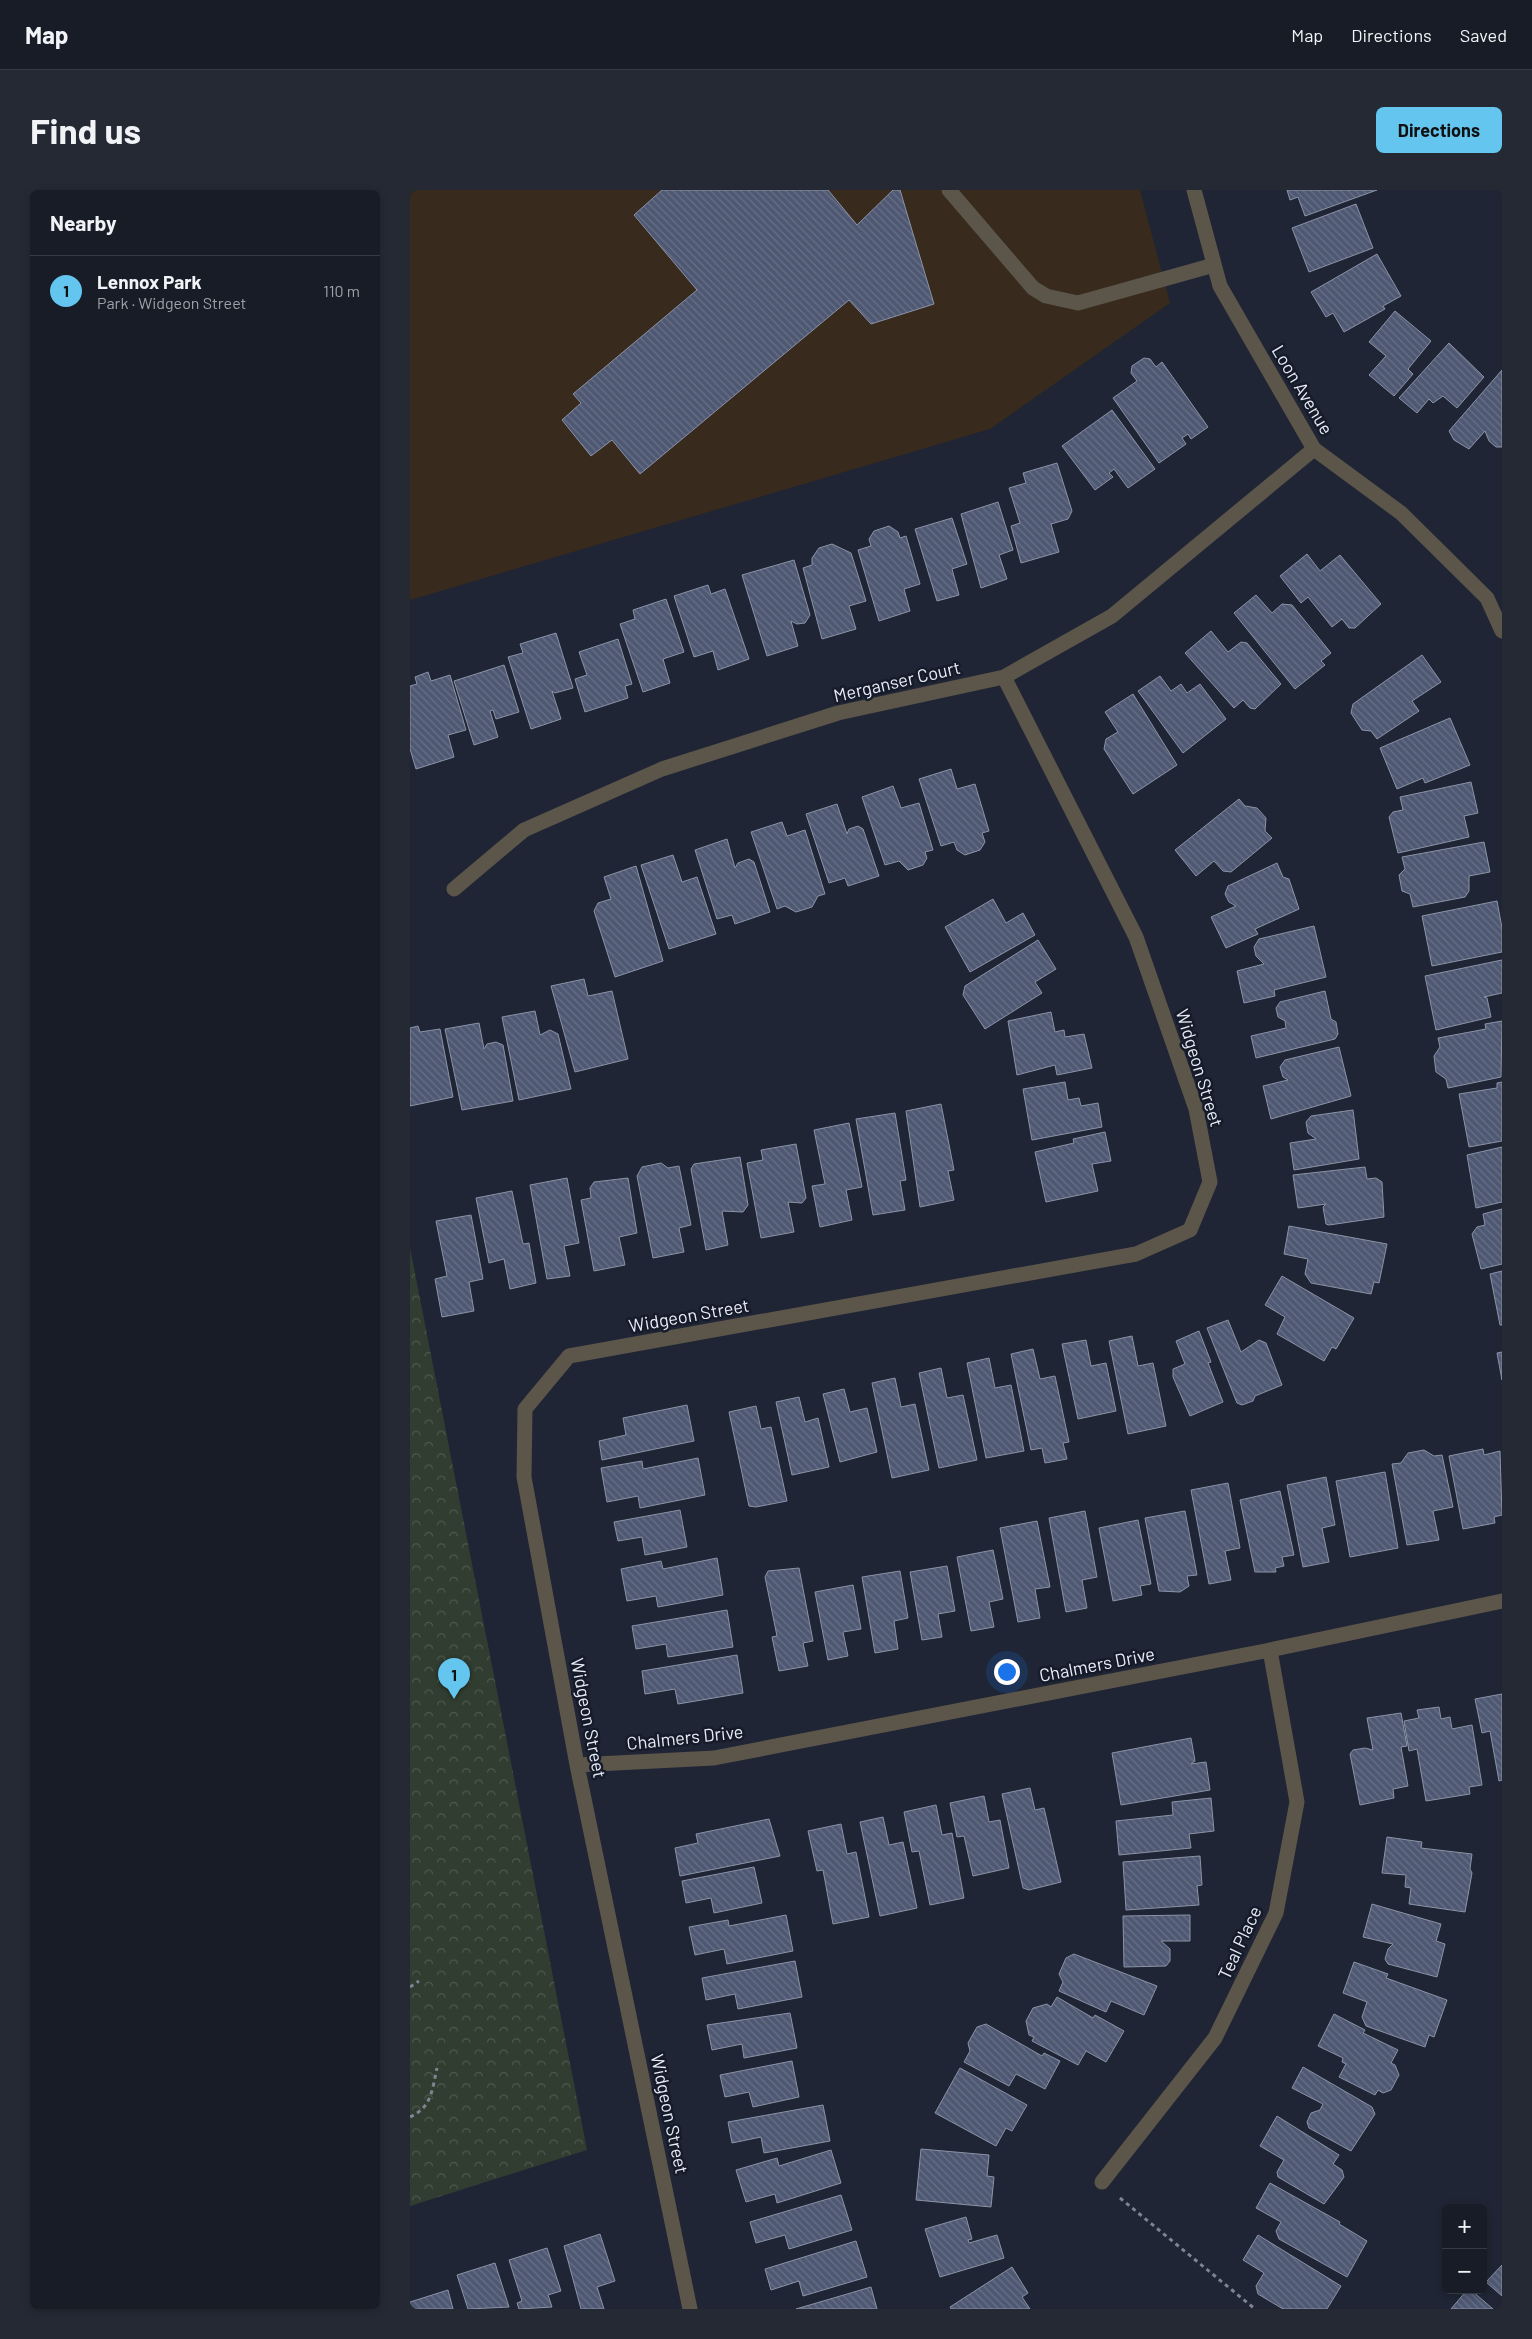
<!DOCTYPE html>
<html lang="en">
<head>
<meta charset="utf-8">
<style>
	:root { --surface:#171c27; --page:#242933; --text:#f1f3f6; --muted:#9ea1a7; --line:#363a44; --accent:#64c5ee }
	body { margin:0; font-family:Barlow,sans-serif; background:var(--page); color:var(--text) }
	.controls { position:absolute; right:15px; bottom:15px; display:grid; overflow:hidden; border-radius:8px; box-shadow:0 2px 8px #0003 }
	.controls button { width:45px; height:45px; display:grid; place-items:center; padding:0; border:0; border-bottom:1px solid var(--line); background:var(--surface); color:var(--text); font:25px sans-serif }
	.you { position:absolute; left:596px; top:1481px; width:18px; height:18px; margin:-12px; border:4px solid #fff; border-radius:50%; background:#1a73e8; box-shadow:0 0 0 8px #1a73e833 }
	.badge { display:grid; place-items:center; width:32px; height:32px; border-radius:50%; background:var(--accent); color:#111; font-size:16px; font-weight:700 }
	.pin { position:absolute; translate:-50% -41px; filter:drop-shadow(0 1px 2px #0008) }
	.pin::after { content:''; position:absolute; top:26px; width:18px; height:15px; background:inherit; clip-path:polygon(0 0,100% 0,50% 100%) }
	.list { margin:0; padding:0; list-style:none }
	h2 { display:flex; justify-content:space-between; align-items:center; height:65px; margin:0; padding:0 20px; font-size:21px }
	h2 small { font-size:16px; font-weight:400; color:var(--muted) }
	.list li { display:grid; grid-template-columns:32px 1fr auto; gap:15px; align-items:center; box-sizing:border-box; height:70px; padding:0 20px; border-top:1px solid var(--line) }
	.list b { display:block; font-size:19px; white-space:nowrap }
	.list p { margin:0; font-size:16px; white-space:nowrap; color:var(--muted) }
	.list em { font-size:16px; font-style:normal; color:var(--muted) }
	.map { position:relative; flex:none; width:1092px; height:2119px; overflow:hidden; border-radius:8px }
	header { display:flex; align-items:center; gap:30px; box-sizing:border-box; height:70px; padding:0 25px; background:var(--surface); border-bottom:1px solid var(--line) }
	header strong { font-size:24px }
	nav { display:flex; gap:28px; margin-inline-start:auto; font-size:18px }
	.intro { display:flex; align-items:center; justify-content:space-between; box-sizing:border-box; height:120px; padding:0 30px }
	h1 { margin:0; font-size:35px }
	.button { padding:12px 22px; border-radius:8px; background:var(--accent); color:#111; font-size:18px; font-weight:700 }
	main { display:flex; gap:30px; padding:0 30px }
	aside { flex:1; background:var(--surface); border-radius:8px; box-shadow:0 2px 8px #0003 }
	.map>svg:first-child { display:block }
</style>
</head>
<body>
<header>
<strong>Map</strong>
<nav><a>Map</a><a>Directions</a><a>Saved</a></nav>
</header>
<div class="intro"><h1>Find us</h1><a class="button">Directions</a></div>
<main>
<aside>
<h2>Nearby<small></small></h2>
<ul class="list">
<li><span class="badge">1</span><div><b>Lennox Park</b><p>Park · Widgeon Street</p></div><em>110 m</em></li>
</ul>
</aside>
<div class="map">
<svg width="1092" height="2119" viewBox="0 0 1092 2119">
	<defs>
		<pattern id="park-crowns" width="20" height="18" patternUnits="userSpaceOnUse" patternTransform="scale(1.25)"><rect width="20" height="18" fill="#313d30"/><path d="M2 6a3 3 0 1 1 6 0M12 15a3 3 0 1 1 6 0" fill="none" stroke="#4f594f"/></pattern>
		<pattern id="building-back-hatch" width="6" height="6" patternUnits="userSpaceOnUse" patternTransform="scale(1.25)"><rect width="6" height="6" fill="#4e5872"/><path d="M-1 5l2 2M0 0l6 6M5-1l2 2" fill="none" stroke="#687087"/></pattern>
	</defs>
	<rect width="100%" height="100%" fill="#1f2534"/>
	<path fill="#382a1d" d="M0,0H730L760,113L580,239L0,410Z"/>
	<path fill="url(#park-crowns)" d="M0,1058L177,1960L0,2016Z"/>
	<path fill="url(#building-back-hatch)" stroke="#8b93a7" d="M252,0H418L447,35L483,0H490L524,114L461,134L439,110L230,284L202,250L181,266L152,230L171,213L163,204L287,100L224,25Z
		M877,0H967L895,26L888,7L880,10Z
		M946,14L963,58L899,82L882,38Z
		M967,64L991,106L973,116L975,119L934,142L923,123L916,127L901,102Z
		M985,121L1021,151L998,179L1003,184L984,206L959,185L976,166L959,152Z
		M1039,153L1074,187L1047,218L1033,206L1023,213L1019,209L1007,223L989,208Z
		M734,168L740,169L746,177L752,172L798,237L781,249L778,244L772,248L776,254L749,273L703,208L727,191L721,183L722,176Z
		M1092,180V257H1086L1079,251L1075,241L1059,259L1044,250L1039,241Z
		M702,220L745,279L718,298L704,279L699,283L703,287L685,300L652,256Z
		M647,273L662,321L658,329L641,334L649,362L611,373L601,336L610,333L599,298L616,293L613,283Z
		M588,312L603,360L589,365L597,389L571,398L551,324Z
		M542,328L557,374L542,379L549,405L527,411L505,339Z
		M479,336L488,342L490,348L496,346L510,394L494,399L500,421L469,431L448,360L461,356L459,349L464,341Z
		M422,354L441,363L456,411L439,416L446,439L412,449L393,378L402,375V368L409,358Z
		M897,364L910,381L930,365L971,414L945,438H939L932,429L922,437L898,407L891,413L870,386Z
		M384,370L400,425L395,433L387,434L381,431L388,456L357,466L332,385Z
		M298,395L301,404L315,399L339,469L308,480L303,461L284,467L264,406Z
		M846,405L862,423L872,414L882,415L921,463L911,471L915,475L885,499L824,423Z
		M256,409L274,462L253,469L260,493L233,502L210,434L225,429L223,420Z
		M801,441L818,462L831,452L837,453L871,494L845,519L840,518L833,510L824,518L775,463Z
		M146,443L163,498L145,503L142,501L151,529L121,539L98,467L113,463L110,454Z
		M208,449L222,494L215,496L218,508L175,522L165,489L177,485L169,462Z
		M1012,465L1031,492L1002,511L1009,521L967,549L961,541L952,540L941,523L943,514Z
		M94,475L109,522L86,529L83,520L80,521L88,547L64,555L44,491Z
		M18,482L21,491L40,485L56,540L38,545L44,567L6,579L0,559V496L7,494L5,487Z
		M750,486L761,501L771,494L777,503L790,494L816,529L773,563L728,501Z
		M723,504L767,575L723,604L694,559L696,549L708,542L695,522Z
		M1040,528L1060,575L1015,593L1013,588L987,599L970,558Z
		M541,579L547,599L565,594L579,641L572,643L575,652L570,660L555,665L547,660L544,652L531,656L509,589Z
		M1061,592L1068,623L1054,626L1059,647L988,663L979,627L983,622L993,620L990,607Z
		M483,596L491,618L509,613L523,660L515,662L517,668L513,675L498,680L489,671L475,675L452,607Z
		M829,609L835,616L847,618L856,628L855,641L862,648L821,682L813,681L804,671L786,686L765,660Z
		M427,614L437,644L439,639L448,636L453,639L469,686L438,696L435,688L419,693L396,624Z
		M372,632L377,646L395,640L415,704L408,706L402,717L386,722L375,716L367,719L341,642Z
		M317,649L325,678L328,673L339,669L344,672L360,722L325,734L322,725L307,729L285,660Z
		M1074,652L1080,682L1059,686V701L1055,707L1003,717L1000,704L992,701L989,685L995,679L992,667Z
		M263,665L272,692L287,687L306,744L259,759L231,675Z
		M867,673L873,687L879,689L889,719L845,739L848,744L816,758L801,727L826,716L819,712L815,704L818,696Z
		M226,676L253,771L205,787L184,721L188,713L201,709L194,687Z
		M583,709L596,733L613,723L625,745L560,782L535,737Z
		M1087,711L1092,738V762L1022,776L1012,726Z
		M904,736L916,787L864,800L865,806L834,813L827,781L854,774L846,766L844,757L849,749Z
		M628,750L646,779L625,792L632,803L575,839L553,805L555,796Z
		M1092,770V803L1074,807L1077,808L1081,827L1026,840L1015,786Z
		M174,789L178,806L202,801L218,869L165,882L141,796Z
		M915,801L921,829L926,832L928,844L925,849L846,868L841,846L876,838L875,831L868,827L866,818L870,812Z
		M125,821L130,845L140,840L148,844L161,899L109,910L92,827Z
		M641,822L645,842L654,840L655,847L674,844L682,878L647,885L645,875L607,885L598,831Z
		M1092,831L1091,887L1038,898L1036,889L1026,882L1024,866L1030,857L1028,848L1076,839L1075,834Z
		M69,833L74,859L77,854L86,852L93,855L103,911L52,920L35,839Z
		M8,836L10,842L30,839L43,907L0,916V838Z
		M929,857L941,906L861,929L853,896L878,890L873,887L870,877L875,870Z
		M655,892L658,910L669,908L671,916L688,913L692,937L622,950L613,899Z
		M1092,892V951L1059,957L1049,904L1087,898V893Z
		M531,914L544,980L538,981L544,1010L510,1017L496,921Z
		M943,920L949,969L884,980L880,953L906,949L898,943L896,932L901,926Z
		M485,923L496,990L490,991L495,1020L463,1025L446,929Z
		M439,933L452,997L436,1000L442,1030L410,1037L402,996L415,994L404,940Z
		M695,942L701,971L682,974L688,1001L636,1012L625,962L664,953L663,949Z
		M386,954L396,1008L392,1013L378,1012L384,1042L351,1048L337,973L353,970L351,960Z
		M1092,957V1012L1066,1018L1057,965Z
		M330,967L338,1015L333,1022L312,1021L318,1055L296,1060L281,979L284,974Z
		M251,973L258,978L269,976L281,1035L269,1038L274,1062L243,1068L227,986L232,977Z
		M955,977L957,989L966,988L972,992L974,1027L919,1035L916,1034L913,1017L916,1014L888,1018L883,985Z
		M157,988L169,1053L154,1056L160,1086L137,1089L120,995Z
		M218,988L227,1043L209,1047L215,1075L184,1081L171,1010L181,1008L180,998L184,992Z
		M102,1001L113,1054L119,1053L126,1093L100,1099L94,1069L79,1073L66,1008Z
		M1092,1019V1074L1071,1079L1062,1044L1067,1037L1075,1035L1073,1024Z
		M61,1025L73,1089L59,1092L64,1121L32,1127L25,1089L37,1086L26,1031Z
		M879,1036L977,1054L969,1093L964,1092L961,1104L901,1093L895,1084L898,1069L874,1064Z
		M1092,1081V1135H1090L1080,1084Z
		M872,1086L944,1128L926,1159L922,1157L914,1171L867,1144L875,1127L855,1115Z
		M818,1130L831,1162L849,1150L856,1153L872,1195L845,1206L843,1211L832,1215L827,1213L797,1138Z
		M789,1141L801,1172L798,1173L813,1212L780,1226L763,1187V1179L775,1174L766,1151Z
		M722,1146L728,1176L743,1173L756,1236L718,1244L699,1151Z
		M676,1150L681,1176L696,1173L706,1221L668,1229L652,1154Z
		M623,1159L630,1189L645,1186L659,1252L653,1253L657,1269L635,1273L632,1258L621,1260L601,1164Z
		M1092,1162V1190L1087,1163Z
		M579,1168L585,1198L601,1195L614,1261L576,1268L557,1173Z
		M531,1178L537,1208L553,1205L567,1270L529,1278L509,1183Z
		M485,1188L491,1217L505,1214L519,1280L482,1288L462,1193Z
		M434,1199L440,1222L457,1218L467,1262L430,1272L413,1204Z
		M389,1207L395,1232L408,1228L419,1277L382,1285L366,1212Z
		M277,1215L284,1251L192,1270L189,1251L216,1245L213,1228Z
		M346,1216L351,1239L361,1237L377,1311L346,1317L339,1316L319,1222Z
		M1073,1259L1074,1265L1090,1261L1092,1325L1084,1327L1085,1333L1053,1339L1039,1266Z
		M1014,1260L1024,1266L1032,1265L1043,1317L1023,1321L1029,1350L997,1355L982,1274L991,1273L998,1263Z
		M288,1268L295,1305L230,1318L228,1306L197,1312L191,1278L232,1271L233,1279Z
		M975,1282L988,1358L940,1367L926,1291Z
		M916,1287L925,1335L912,1338L919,1372L893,1377L877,1295Z
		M818,1293L830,1358L815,1361L821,1390L799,1394L781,1300Z
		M870,1301L884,1365L872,1367L874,1376L865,1378L866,1382H845L830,1310Z
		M270,1320L277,1357L235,1365L232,1347L208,1351L204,1332Z
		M675,1321L687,1387L672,1390L677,1418L656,1422L639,1328Z
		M775,1321L787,1385L777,1386L779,1396L770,1402L749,1401L735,1328Z
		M728,1330L741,1394L730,1396L732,1405L703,1411L689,1338Z
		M627,1331L640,1397L625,1399L630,1428L608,1432L590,1338Z
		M583,1360L593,1409L579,1412L584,1437L561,1441L547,1367Z
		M307,1368L313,1405L248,1417L246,1406L217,1411L211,1379L251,1371L253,1379Z
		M537,1376L545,1421L528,1424L532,1447L512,1450L500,1382Z
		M389,1378L403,1451L393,1453L398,1476L369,1481L362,1447L367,1446L355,1387L358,1381Z
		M490,1381L498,1428L484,1431L488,1459L465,1463L452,1387Z
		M443,1395L451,1439L433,1442L438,1466L418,1470L405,1402Z
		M317,1420L323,1457L258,1467L256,1454L226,1459L222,1436Z
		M327,1465L333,1503L268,1514L265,1499L235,1504L232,1481Z
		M1092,1504V1590L1089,1591L1080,1541L1072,1543L1065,1509Z
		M1029,1517L1031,1529L1040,1527L1042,1539L1062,1535L1072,1595L1059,1597L1060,1604L1016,1611L1007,1559L999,1561L994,1531L1009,1528L1007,1520Z
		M991,1523L997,1556L991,1557L998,1596L983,1599L984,1608L950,1615L940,1564L943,1560L955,1558L963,1560L957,1528Z
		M781,1548L785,1571L781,1574L796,1572L800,1600L711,1615L702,1563Z
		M620,1598L625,1620L634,1618L651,1692L619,1700L613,1698L592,1604Z
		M574,1606L579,1632L590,1630L599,1678L563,1686L554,1646L547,1647L540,1613Z
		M801,1608L804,1641L779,1644L781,1658L709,1665L706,1631L763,1625L762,1612Z
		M526,1615L532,1645L542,1643L554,1708L520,1715L509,1661L502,1662L494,1622Z
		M473,1627L479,1655L493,1652L507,1718L470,1726L450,1632Z
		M359,1629L370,1666L270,1686L265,1658L288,1653L286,1644Z
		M431,1634L437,1664L446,1662L459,1727L423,1734L413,1680L407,1681L398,1641Z
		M977,1647L1012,1652L1011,1658L1062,1664L1060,1679L1062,1683L1055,1722L999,1714L1001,1698L995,1697L996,1685L972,1683Z
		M790,1666L792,1695L787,1696L789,1715L716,1720L713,1672Z
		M344,1677L352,1713L304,1723L301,1708L276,1713L272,1691Z
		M962,1714L1031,1734L1026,1751L1035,1754L1027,1787L978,1774L975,1769L978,1759L983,1754L953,1747Z
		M376,1725L383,1761L317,1774L314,1759L285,1765L279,1737L318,1730L319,1736Z
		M780,1725V1751H751L760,1759V1771L756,1776L714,1777L713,1726Z
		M664,1764L747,1796L734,1825L701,1811L696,1822L649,1801L653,1792L649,1784L656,1768Z
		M385,1771L392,1807L328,1819L325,1804L296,1810L292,1788Z
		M944,1772L978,1784L976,1788L1037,1810L1024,1847L1019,1845L1015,1857L956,1836L952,1827L957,1812L933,1803Z
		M647,1807L683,1828L685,1825L714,1841L696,1872L676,1861L668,1875L622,1851L624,1847L619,1845L616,1831L623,1818L637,1814L641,1817Z
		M380,1823L387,1858L334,1868L332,1854L302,1860L297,1835Z
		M924,1824L955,1840L953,1843L988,1860L981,1873L985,1875L989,1885L981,1900L973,1903L968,1900L965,1905L929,1887L936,1874L932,1872L933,1868L908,1856Z
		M576,1834L632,1866L634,1863L650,1871L635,1899L606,1884L599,1896L554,1872L560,1861L558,1853L567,1837Z
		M382,1871L389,1907L343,1917L339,1902L315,1907L310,1885Z
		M893,1877L962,1917L965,1924L941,1961L899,1938L897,1932L901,1923L910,1920L913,1914L882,1898Z
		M550,1878L617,1915L602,1941L596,1938L586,1956L525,1923Z
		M413,1915L420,1951L354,1963L351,1947L322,1953L318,1932Z
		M867,1926L929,1965L923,1974L932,1980L934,1987L914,2014L868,1987L867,1982L874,1970L850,1956Z
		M511,1959L579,1965L577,1986L584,1987L581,2017L506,2010Z
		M421,1960L431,1993L367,2013L365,2004L336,2012L326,1980L367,1968L369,1976Z
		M860,1993L930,2032L929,2034L957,2051L937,2087L869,2049L866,2041L871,2032L846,2018Z
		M431,2005L442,2040L379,2059L375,2045L346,2053L340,2032Z
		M556,2027L562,2049L558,2050L559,2053L587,2045L594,2068L530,2087L515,2039Z
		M190,2044L205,2091L187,2097L194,2119H171L154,2056Z
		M848,2045L931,2096L917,2119H873L848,2104L846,2096L854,2083L833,2070Z
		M446,2051L457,2087L393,2106L389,2091L361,2100L355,2079Z
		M137,2058L151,2101L138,2105L142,2117L109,2119L107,2113L112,2111L99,2070Z
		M85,2073L99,2117L58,2119L47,2085Z
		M1092,2075V2106L1076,2092Z
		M602,2077L618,2103L612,2107L620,2119H541L540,2117Z
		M461,2097L467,2119H386Z
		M38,2100L43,2119H0V2112Z
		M1057,2100H1061L1083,2119H1041Z"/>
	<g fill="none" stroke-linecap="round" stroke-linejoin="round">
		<path stroke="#7f8491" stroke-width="3" stroke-dasharray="4 4" stroke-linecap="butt" d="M0,1797L9,1791
			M0,1927C22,1917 22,1900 27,1878
			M710,2008L845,2119"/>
		<path stroke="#5b554a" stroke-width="15" d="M539,0L623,98L636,106L668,113L804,75
			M784,0L810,96L904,259L991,323L1077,408L1092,441
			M44,699L114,640L252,579L428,523L594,487L702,426L904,259
			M167,1575L304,1568L860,1460L1092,1411
			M692,1992L805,1848L866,1723L887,1612L860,1460
			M280,2119L167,1575L114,1287L115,1219L159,1166L726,1064L780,1040L800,992L786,919L726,747L594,487"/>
	</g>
	<g text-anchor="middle" stroke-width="5" stroke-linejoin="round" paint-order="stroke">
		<g font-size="18" fill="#e8edf8" stroke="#161b2a">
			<text transform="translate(892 200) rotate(59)" y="6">Loon Avenue</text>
			<text transform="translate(487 492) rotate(-13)" y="6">Merganser Court</text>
			<text transform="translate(789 878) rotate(73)" y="6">Widgeon Street</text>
			<text transform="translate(279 1126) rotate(-10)" y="6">Widgeon Street</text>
			<text transform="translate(687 1475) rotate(-11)" y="6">Chalmers Drive</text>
			<text transform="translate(178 1528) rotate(79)" y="6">Widgeon Street</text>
			<text transform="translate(275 1548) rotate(-6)" y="6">Chalmers Drive</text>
			<text transform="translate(830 1753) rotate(-65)" y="6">Teal Place</text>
			<text transform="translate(259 1924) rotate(78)" y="6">Widgeon Street</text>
		</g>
	</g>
</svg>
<div class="controls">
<button>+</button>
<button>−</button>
</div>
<div class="you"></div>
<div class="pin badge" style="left:44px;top:1509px">1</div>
</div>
</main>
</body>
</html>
